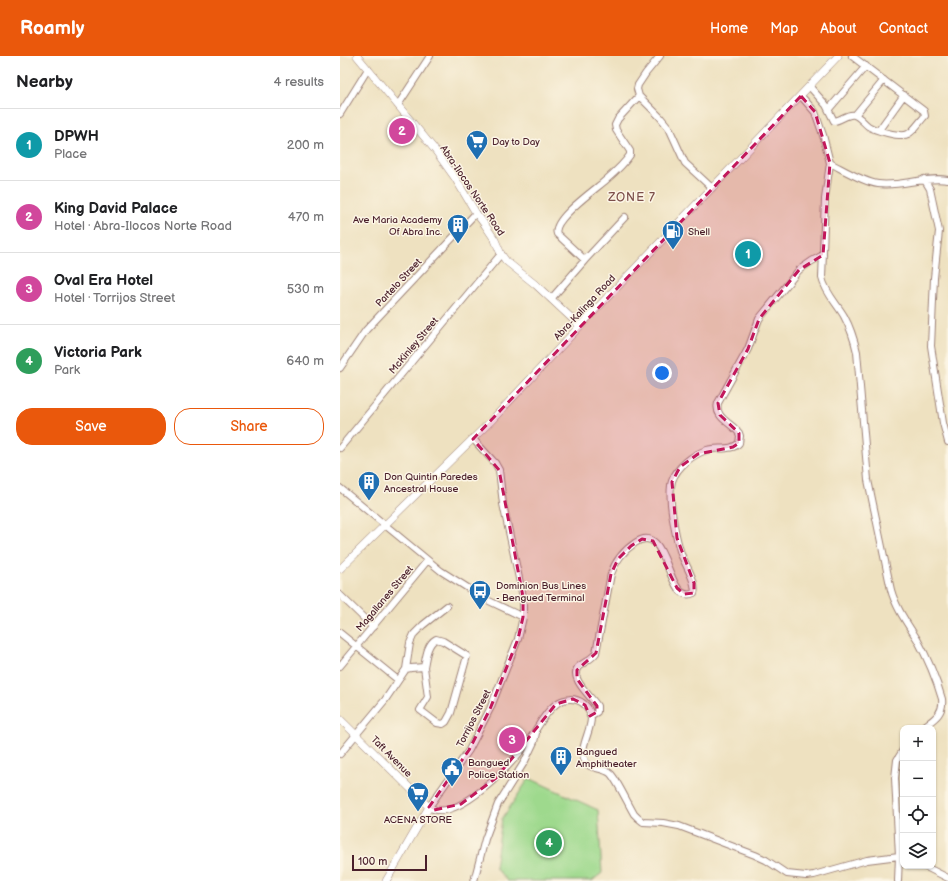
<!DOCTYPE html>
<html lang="en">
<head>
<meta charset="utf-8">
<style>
	:root { --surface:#fff; --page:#f6f6f6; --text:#202124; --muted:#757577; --line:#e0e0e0; --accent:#ea580c }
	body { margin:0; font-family:"Balsamiq Sans",sans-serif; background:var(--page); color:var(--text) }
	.controls { position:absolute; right:12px; bottom:12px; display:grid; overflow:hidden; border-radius:8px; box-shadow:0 1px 3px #0004 }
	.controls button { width:36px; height:36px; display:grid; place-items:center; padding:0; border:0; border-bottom:1px solid var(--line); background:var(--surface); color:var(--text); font:20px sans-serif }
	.scale { position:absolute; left:12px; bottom:10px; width:75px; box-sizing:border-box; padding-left:4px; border:2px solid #4a1f2b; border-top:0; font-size:11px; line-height:14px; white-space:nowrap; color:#4a1f2b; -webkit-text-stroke:3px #fcf5e5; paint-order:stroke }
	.you { position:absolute; left:322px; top:317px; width:14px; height:14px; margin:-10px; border:3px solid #fff; border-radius:50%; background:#1a73e8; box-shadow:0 0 0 6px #1a73e833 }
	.badge { display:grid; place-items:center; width:26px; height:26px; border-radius:50%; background:var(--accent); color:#fff; font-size:13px; font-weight:700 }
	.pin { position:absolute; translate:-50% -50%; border:2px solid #fff; box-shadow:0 1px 4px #0006 }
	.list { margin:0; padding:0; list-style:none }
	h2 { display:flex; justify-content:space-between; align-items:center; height:52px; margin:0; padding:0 16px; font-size:17px }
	h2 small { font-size:13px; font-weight:400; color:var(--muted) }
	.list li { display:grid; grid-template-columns:26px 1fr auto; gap:12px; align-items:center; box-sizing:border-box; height:72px; padding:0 16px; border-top:1px solid var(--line) }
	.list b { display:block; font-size:15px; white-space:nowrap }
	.list p { margin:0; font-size:13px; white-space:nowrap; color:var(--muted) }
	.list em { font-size:13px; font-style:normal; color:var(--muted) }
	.actions { display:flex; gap:8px; padding:12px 16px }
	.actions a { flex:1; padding:9px 0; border:1px solid var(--accent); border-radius:16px; text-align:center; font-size:14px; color:var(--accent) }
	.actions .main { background:var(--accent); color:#fff }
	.icon { flex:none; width:22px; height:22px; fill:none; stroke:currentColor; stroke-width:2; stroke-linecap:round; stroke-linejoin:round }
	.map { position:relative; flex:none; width:608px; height:825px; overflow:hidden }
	header { display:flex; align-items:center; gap:24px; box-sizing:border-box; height:56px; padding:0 20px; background:var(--accent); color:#fff }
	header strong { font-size:19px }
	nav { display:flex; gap:22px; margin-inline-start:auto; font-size:14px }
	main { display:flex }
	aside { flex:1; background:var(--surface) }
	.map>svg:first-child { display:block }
</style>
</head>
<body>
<header>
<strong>Roamly</strong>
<nav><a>Home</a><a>Map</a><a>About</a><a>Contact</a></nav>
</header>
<main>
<aside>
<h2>Nearby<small>4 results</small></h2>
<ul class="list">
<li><span class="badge" style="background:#0f9aa8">1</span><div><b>DPWH</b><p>Place</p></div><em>200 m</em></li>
<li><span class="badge" style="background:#d1479c">2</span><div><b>King David Palace</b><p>Hotel · Abra-Ilocos Norte Road</p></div><em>470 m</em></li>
<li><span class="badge" style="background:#d1479c">3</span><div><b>Oval Era Hotel</b><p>Hotel · Torrijos Street</p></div><em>530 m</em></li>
<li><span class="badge" style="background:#2e9e5b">4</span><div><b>Victoria Park</b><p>Park</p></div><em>640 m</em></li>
</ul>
<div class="actions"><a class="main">Save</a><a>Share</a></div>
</aside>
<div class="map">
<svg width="608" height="825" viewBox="0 0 608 825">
	<rect width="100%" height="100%" fill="#fcf5e5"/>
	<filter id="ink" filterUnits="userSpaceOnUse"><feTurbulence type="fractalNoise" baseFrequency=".025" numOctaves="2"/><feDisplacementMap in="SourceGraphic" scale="8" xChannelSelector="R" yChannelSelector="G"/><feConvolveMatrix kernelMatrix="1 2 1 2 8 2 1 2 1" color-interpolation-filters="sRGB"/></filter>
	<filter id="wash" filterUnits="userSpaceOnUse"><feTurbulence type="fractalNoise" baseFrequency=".012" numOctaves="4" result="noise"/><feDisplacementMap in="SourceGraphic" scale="16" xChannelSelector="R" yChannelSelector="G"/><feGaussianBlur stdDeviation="0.9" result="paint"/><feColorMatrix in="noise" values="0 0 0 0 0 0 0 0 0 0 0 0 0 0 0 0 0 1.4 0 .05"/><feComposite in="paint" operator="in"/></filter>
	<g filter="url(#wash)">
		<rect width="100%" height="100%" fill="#eee1c0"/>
		<path fill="#9ed98d" stroke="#747c5c" d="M189,722L258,754L262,817L252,825H167L155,811L162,763Z"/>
	</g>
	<g filter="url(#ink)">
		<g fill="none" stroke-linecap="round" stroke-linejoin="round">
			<g stroke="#9c8076" stroke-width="8">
				<path id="minor" d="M320,0L306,17L298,29L297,33L299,40L320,61L329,72L345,107L372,132
					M470,31L486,49L494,65C500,65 508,57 514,59C519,60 524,67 528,70C534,74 561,82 568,78C574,75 580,65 585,60L584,55L512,0
					M461,40L475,56L483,79L490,107L485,143L482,222C485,236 497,248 504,260C510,271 514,283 517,296L528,424L551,534C556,552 567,567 577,583C588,603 596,622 602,643C604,659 592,664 582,672
					M58,49L90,0
					M489,53L526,10
					M0,58L28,13
					M515,59L544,24
					M539,74L564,39
					M490,107C504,114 523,126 538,128C561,131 584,120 608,124
					M584,123L590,133L599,175L594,222L591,290L603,367L608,386
					M245,204L217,178C211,164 256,133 266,124C274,117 284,108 290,99V95L276,74L275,69L278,63L299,40
					M211,243L245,204L285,161
					M0,312L26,274L136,157
					M133,383L155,407L159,414L163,448L183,541V561L178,583L150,653L129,694L89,751C116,769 173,707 187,687C197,674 203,658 216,648C224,642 235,641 244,648C263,664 236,687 245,705C249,714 264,711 271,718C278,726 288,748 294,758L298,762L303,766L323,767L339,770L415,799L426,804L447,818L466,820L474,819L527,804L559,800L563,801
					M0,392L161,198
					M0,432L101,515L147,544L183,561
					M0,539L33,571
					M0,577L58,624
					M0,610L87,505
					M66,613L71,612L84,611C86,601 87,588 96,583L103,585L127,600L111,657L106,666L103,668L97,667L80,654L88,641L84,611
					M250,660L257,656V650C252,641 229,623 238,611C244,606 251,604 256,597L271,518C275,506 283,495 295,487C330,463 325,551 354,537C358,528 345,508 341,498C336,482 327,441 332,425C337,411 353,398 367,394C378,391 392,395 399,387L400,380L399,377C392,367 374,362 378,347L408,293L419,263L459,214L472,205L483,199
					M0,698L45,644L66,613L70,587L74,578L83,569L107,550
					M584,810L608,822
					M134,825L145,783L158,748L185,705L194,686L196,677
					M558,825L559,800L555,722L557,704L563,694"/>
			</g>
			<g stroke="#9c8076" stroke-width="8">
				<path id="major" d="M17,0L95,94L115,122L136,157L145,169L155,184L161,198L166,205L196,229L240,270
					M0,513L151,365L240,270L498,0
					M0,663L89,751L46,825"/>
			</g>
			<use href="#minor" stroke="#fff" stroke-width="6"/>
			<use href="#major" stroke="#fff" stroke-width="7"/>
		</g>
	</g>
	<path fill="#c2185b" fill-opacity="0.2" stroke="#c2185b" stroke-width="3" stroke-dasharray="8 5" stroke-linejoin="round" d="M461,40L475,56L490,107L483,199L459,214L419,263L408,293L378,347L380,359L399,377V387L393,391L358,398L340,411L332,426L337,482L354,527V537L344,538L337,532L313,485L302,483L291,490L278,503L271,518L256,597L237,614V623L257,650V656L250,660L245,649L233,643L216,648L156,722L121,748L94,754L89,751L129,694L150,653L178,583L183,561V541L159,414L133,383Z"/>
	<defs>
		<g id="supermarket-pin" transform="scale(1.15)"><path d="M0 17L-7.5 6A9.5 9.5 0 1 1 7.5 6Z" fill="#1f6fb2" stroke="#fcf5e5"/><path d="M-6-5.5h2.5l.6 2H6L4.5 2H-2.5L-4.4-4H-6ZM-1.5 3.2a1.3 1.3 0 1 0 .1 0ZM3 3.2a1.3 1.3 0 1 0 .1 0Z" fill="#fff"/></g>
		<g id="building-pin" transform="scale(1.15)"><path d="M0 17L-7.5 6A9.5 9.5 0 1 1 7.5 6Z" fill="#1f6fb2" stroke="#fcf5e5"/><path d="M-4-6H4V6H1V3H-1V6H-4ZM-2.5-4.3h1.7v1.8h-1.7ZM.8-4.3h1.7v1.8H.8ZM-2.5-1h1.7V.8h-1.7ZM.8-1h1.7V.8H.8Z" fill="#fff"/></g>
		<g id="fuel-pin" transform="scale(1.15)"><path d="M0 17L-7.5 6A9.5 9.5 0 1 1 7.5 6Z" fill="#1f6fb2" stroke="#fcf5e5"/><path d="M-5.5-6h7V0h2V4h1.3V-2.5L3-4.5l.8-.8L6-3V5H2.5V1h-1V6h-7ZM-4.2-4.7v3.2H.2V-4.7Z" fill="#fff"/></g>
		<g id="bus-pin" transform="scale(1.15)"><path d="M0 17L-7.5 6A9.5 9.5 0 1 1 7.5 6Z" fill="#1f6fb2" stroke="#fcf5e5"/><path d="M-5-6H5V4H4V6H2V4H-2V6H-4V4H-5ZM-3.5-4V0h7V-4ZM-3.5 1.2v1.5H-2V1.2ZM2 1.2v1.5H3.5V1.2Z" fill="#fff"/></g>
		<g id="civic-pin" transform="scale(1.15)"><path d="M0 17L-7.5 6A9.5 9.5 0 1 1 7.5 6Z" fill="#1f6fb2" stroke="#fcf5e5"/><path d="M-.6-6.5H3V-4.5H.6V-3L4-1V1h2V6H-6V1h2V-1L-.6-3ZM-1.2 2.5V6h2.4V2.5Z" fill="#fff"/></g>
	</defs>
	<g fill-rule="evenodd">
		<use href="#supermarket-pin" x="137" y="85"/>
		<use href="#building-pin" x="118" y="169"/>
		<use href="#fuel-pin" x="333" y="175"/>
		<use href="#building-pin" x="29" y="426"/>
		<use href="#bus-pin" x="140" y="535"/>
		<use href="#building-pin" x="221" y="701"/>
		<use href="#civic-pin" x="112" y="712"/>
		<use href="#supermarket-pin" x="78" y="737"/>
	</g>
	<g text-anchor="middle" stroke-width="3" stroke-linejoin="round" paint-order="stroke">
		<g font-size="10" fill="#4a1f2b" stroke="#fcf5e5" text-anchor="start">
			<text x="152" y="89">Day to Day</text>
			<text x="102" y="167" text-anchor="end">Ave Maria Academy<tspan x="102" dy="12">Of Abra Inc.</tspan></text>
			<text x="348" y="179">Shell</text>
			<text x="44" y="424">Don Quintin Paredes<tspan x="44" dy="12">Ancestral House</tspan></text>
			<text x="156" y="533">Dominion Bus Lines<tspan x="156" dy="12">- Bengued Terminal</tspan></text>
			<text x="236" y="699">Bangued<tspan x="236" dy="12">Amphitheater</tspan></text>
			<text x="128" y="710">Bangued<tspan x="128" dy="12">Police Station</tspan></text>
			<text x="78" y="767" text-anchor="middle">ACENA STORE</text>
		</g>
		<g font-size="10" fill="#4a1f2b" stroke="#fcf5e5">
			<text transform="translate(133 134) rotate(56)" y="4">Abra-Ilocos Norte Road</text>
			<text transform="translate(58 226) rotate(-47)" y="4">Partelo Street</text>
			<text transform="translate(244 251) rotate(-47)" y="4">Abra-Kalinga Road</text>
			<text transform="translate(73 289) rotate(-50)" y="4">McKinley Street</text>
			<text transform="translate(44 542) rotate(-50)" y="4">Magallanes Street</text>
			<text transform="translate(133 662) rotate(-63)" y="4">Torrijos Street</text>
			<text transform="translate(52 700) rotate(45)" y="4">Taft Avenue</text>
		</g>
		<g font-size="12" letter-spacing="1" fill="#7c4e4a" stroke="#fcf5e5">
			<text x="292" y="145">ZONE 7</text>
		</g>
	</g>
</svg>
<div class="controls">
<button>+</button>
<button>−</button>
<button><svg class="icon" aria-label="locate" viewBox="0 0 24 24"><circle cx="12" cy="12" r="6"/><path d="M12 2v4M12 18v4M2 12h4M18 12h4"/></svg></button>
<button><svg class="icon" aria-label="layers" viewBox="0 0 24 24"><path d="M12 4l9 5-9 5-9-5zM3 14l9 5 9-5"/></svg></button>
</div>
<div class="scale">100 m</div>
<div class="you"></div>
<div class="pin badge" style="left:408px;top:198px;background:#0f9aa8">1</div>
<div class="pin badge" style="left:62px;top:75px;background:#d1479c">2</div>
<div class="pin badge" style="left:172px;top:684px;background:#d1479c">3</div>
<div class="pin badge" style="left:209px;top:787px;background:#2e9e5b">4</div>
</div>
</main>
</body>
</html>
